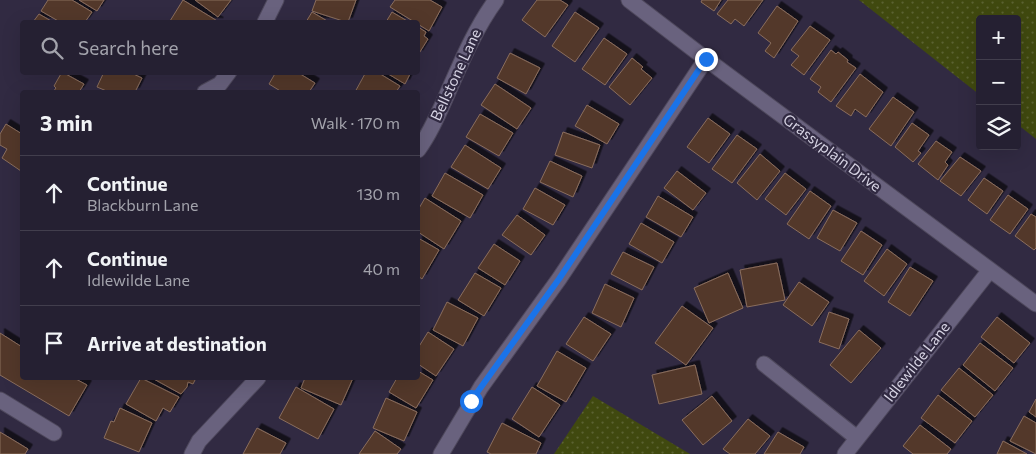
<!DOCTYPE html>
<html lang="en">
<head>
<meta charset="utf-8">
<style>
	:root { --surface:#252032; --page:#312d3e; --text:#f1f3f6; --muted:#a3a3ac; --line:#423e4d }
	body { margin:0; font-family:Commissioner,sans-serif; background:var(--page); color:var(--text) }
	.controls { position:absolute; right:15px; top:15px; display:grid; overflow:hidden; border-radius:5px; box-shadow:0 5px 20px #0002 }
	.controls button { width:45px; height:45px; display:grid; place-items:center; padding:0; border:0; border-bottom:1px solid var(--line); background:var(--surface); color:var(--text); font:25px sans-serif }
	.stop { position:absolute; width:15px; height:15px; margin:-11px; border:4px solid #1a73e8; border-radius:50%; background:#fff }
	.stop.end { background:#1a73e8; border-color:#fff; box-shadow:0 1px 5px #0008 }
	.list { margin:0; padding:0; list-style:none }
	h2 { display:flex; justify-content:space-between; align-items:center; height:65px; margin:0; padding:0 20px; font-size:21px }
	h2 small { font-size:16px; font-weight:400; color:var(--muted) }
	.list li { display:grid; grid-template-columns:32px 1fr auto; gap:15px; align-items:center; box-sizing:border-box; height:75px; padding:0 20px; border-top:1px solid var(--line) }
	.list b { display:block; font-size:19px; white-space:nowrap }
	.list p { margin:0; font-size:16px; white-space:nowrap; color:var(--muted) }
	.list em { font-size:16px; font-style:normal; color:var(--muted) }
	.icon { flex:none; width:28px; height:28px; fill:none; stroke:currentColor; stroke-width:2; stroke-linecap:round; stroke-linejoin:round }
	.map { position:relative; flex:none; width:1036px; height:454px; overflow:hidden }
	.search { position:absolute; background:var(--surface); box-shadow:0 5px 20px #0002; left:20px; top:20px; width:400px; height:55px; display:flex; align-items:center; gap:12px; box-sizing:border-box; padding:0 18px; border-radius:5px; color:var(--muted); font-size:19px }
	.panel { position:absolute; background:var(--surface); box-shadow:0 5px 20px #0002; left:20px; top:90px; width:400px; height:290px; border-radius:5px }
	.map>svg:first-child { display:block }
</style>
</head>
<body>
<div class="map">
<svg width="1036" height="454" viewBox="0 0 1036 454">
	<defs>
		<pattern id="grass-dots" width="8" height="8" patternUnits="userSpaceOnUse" patternTransform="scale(1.25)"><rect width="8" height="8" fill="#40490f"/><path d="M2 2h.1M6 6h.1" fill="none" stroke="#5b6232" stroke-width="1.8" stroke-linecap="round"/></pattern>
		<filter id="shadow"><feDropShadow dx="4.5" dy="-4.5" stdDeviation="0" flood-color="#0009"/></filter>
	</defs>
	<rect width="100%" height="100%" fill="#312a42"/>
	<path fill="url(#grass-dots)" d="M859,0H1036V139L1017,124V19H980V95Z
		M593,396L690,454H554Z"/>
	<path fill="#523829" stroke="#8a6d5d" filter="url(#shadow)" d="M48,0H72L92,12L85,22H60L41,11Z
		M79,0H104L97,11Z
		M183,0L219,22H172L170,21Z
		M195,0H231L218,17Z
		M316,0H356L348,22H346L312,11Z
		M395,0H430L442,7L429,31L390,7Z
		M537,0H560L568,5L545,37L522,20Z
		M702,0H721L714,11L701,2Z
		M728,0H763L744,26L735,19L731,24L717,14Z
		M777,6L798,21L774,58L765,51L771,43L758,33Z
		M312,12L329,22H306Z
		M392,12L409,22H386Z
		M575,12L599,28L575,62L552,46Z
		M39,14L53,22H33Z
		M810,26L830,40L804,75L791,65L799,56L791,50Z
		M418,27L426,32L424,36L428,39L418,55Z
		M604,38L627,54L605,85L582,69Z
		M831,50L836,54L838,52L848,60L847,62L856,68L831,102L818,92L821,87L810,79Z
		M510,53L540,68L526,94L497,78Z
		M632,58L643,67L641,69L652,78L630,105L609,87Z
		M62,72L84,84L79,92H53L56,88L54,86Z
		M104,72H129L142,78L135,92H109L97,87Z
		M276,72H297L315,83L309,92H282L269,84Z
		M366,72H377L400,86L396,92H355Z
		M385,72H411L405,84Z
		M860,74L883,92L866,117L855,109L851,116L836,106Z
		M495,84L531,108L517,129L481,105Z
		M893,97L914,112L891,146L869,129Z
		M587,105L619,124L607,144L575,126Z
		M480,114L513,133L499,156L466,137Z
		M708,118L730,134L709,163L687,147Z
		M912,123L929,135L918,151L921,153L913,162L895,147Z
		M6,124L22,134L21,171L2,158L7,149L0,145V134Z
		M563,132L600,145L592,168L555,155Z
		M737,135L757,149L732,183L712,169Z
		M936,141L952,152L945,162L948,165L938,180L918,164Z
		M465,145L501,168L488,189L451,167Z
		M760,154L780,171L757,200L737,183Z
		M960,157L981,171L961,196L940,181Z
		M550,161L582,176L573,197L540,182Z
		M677,171L706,193L693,210L664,188Z
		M445,173L483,195L470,218L432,196Z
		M785,173L806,189L786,215L765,199Z
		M984,178L1003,191L987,214L968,200Z
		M535,188L565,205L553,225L523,209Z
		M810,191L831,206L809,239L787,224Z
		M1008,195L1028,209L1010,234L990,220Z
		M658,196L693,217L681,237L646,217Z
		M425,198L461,221L444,249L418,232V210Z
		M833,210L857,223L840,251L817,238Z
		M1031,214L1036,217V248L1034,250L1015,236Z
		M517,215L545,235L531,255L502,235Z
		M641,223L674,242L662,263L629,244Z
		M861,231L882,245L863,275L841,261Z
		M418,238L439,250L422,279L418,276Z
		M494,244L520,261L505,285L478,268Z
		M887,249L907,264L884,296L864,281Z
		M623,252L654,267L642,290L611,274Z
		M777,263L785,300L747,307L740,270Z
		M910,267L933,281L910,316L888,302Z
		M475,273L501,288L484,316L458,300Z
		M728,273L743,308L709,323L694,288Z
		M799,282L829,302L812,326L783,305Z
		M605,284L634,298L621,327L592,313Z
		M447,302L478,318L463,346L433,330Z
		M682,306L713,328L686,365L655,343Z
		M829,312L849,319L839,349L819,342Z
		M584,317L611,334L593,361L566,344Z
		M997,317L1030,343L1014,363L981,337Z
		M859,330L881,348L851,383L830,365Z
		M428,332L454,349L436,376L418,364V348Z
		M0,333L22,347V378H74L87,385L69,416L0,375Z
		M980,343L1013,368L995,391L963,365Z
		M557,351L586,368L566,402L537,386Z
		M695,365L702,394L659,404L652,375Z
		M959,368L993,395L975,417L941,390Z
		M418,371L433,380L416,408L389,392L397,378H418Z
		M141,378L179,397L170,412L163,408L156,421L126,404Z
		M152,378H196L193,384L188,382L187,387L181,394Z
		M305,378H353L341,405L301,388Z
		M296,387L334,409L318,439L279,418Z
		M532,387L560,405L539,437L512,419Z
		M938,395L972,421L955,443L921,418Z
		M712,396L732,421L703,445L682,420Z
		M386,398L417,412L404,441L373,428Z
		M1036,399V417L1029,412Z
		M120,408L152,423L139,452L104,438L111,421L114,422Z
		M1024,416L1036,423V454L1010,441Z
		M748,419L770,436L755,454H730L723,449Z
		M502,423L541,443L536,454H491L487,452Z
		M920,425L951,449L947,454H913L903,446Z
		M257,428L286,443L280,454H243Z
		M375,431L401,449L397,454H359Z
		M0,432L28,449L25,454H0Z
		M778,432L804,447L800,454H764Z
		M1003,441L1027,454H997Z"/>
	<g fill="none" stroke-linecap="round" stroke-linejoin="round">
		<g stroke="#4e485c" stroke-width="17">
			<path id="street" d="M629,0L706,59L1036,304
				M265,22L276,0
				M205,92L220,84L229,72
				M418,150C429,135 437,117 445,99C460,65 474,30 496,0
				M764,364L857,438
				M0,400L54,433
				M192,454L199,441L258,378
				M441,454L481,387L559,279L706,59
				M845,454L990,270"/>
		</g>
		<use href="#street" stroke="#69627e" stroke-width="15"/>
	</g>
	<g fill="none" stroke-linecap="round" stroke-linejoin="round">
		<path stroke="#1a73e8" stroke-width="6" d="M471,401L559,279L706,59"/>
	</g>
	<g text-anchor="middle" stroke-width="4.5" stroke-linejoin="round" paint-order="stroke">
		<g font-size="15" fill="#d6d3e3" stroke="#312a42">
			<text transform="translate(456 75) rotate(-65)" y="5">Bellstone Lane</text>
			<text transform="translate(832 153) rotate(37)" y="5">Grassyplain Drive</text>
			<text transform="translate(917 362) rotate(-52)" y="5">Idlewilde Lane</text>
		</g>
	</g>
</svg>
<div class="controls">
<button>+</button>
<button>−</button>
<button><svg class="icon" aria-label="layers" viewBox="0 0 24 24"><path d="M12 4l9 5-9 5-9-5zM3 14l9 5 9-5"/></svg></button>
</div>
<div class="stop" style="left:471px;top:401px"></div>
<div class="stop end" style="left:706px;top:59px"></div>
<div class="search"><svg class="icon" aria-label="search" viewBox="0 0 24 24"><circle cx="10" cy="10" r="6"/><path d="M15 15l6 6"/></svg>Search here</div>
<section class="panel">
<h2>3 min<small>Walk · 170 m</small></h2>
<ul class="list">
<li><svg class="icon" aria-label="ahead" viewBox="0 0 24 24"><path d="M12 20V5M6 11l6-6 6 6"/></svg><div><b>Continue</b><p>Blackburn Lane</p></div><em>130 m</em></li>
<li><svg class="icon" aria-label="ahead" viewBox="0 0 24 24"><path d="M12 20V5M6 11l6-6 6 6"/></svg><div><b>Continue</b><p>Idlewilde Lane</p></div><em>40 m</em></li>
<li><svg class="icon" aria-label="arrive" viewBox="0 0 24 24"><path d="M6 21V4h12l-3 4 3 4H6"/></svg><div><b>Arrive at destination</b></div></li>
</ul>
</section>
</div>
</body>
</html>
